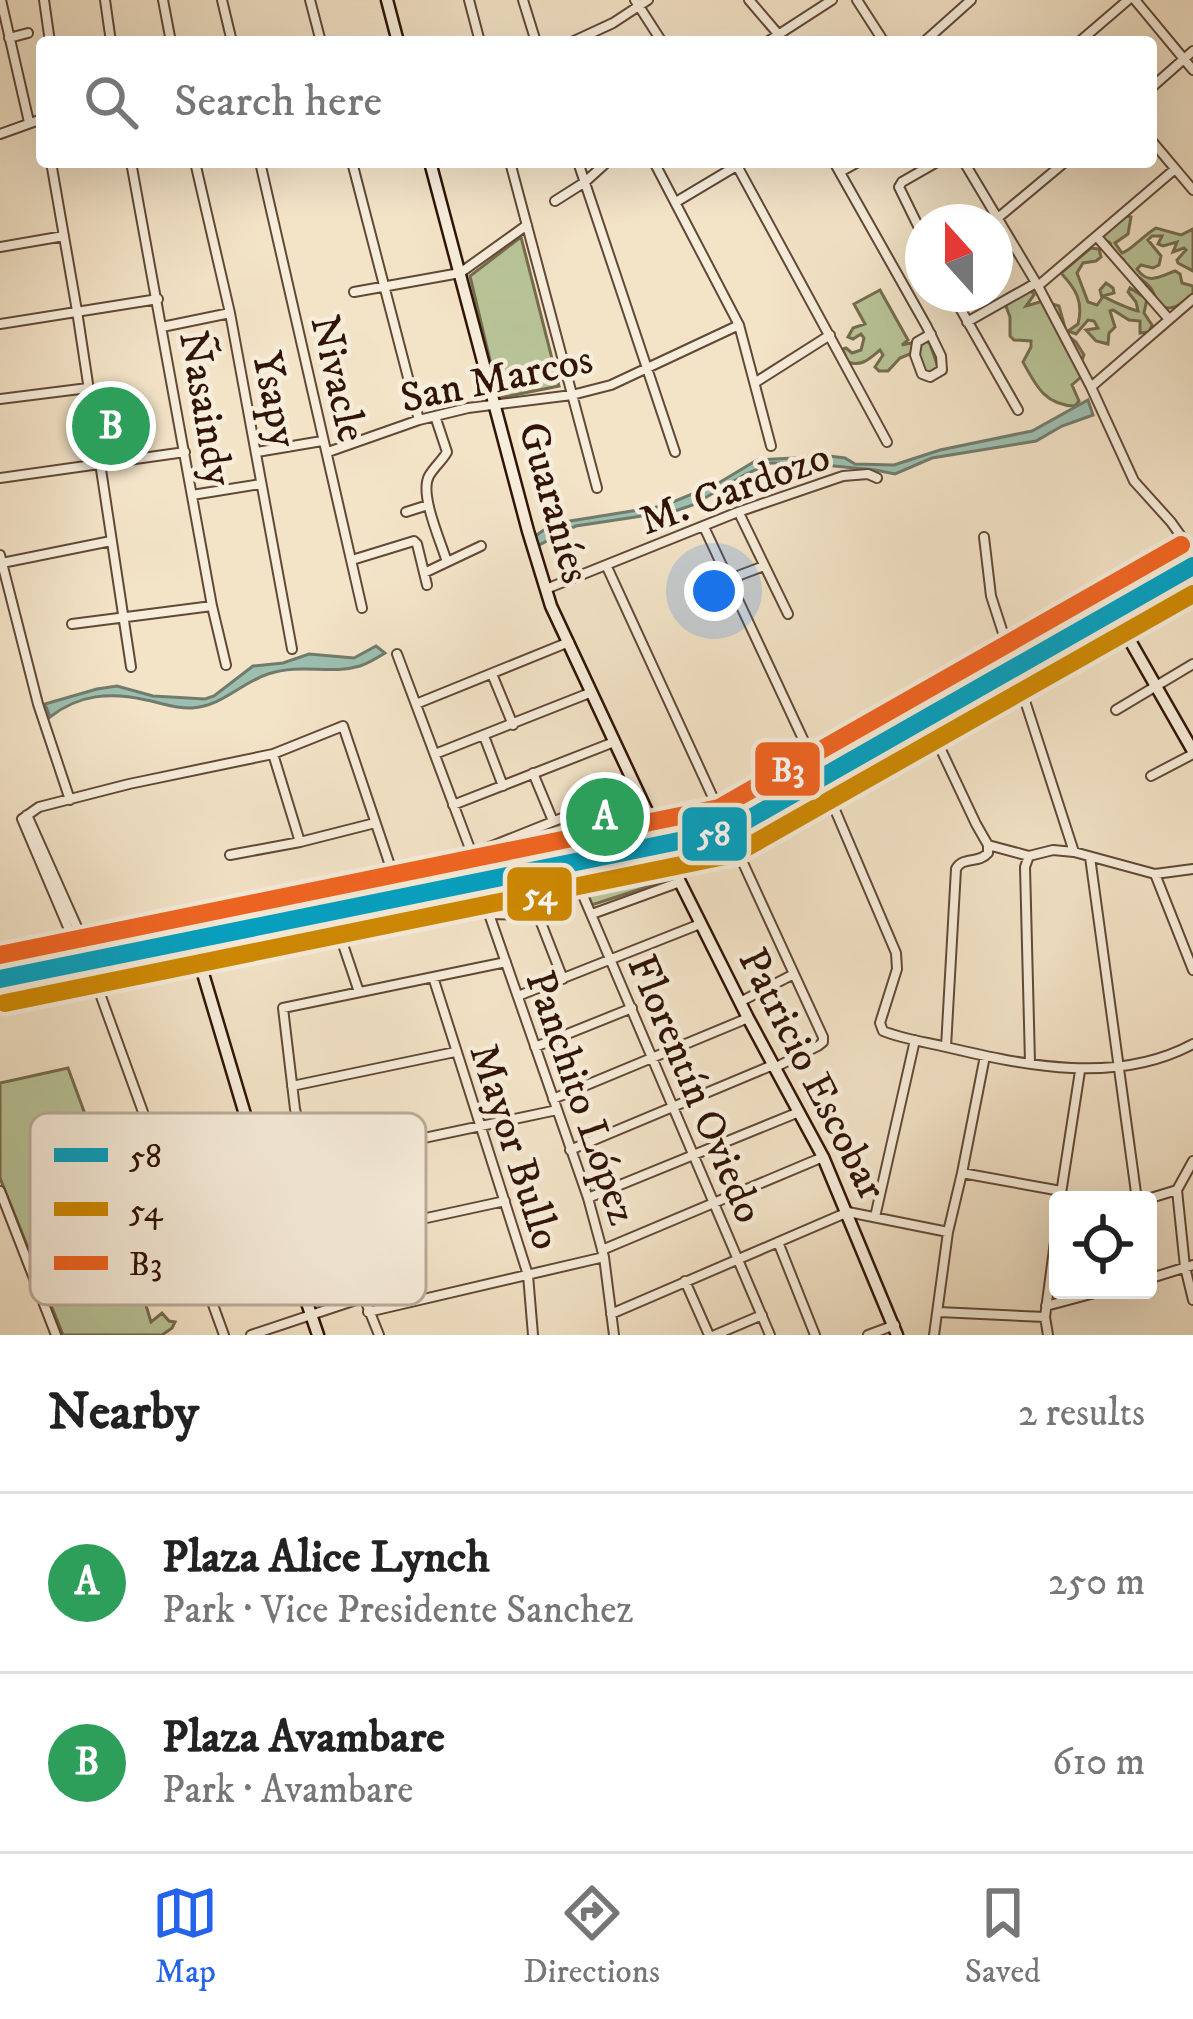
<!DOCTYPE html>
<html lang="en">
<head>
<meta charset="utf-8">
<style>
	:root { --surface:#fff; --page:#f6f6f6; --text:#222; --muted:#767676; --line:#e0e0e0; --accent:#2563eb }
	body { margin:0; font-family:"IM FELL DW Pica",serif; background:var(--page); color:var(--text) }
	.controls { position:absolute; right:36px; bottom:36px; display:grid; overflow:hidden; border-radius:12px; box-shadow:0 12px 48px #0002 }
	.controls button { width:108px; height:108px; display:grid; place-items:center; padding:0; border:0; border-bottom:3px solid var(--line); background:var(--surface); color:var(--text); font:60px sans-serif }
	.compass { position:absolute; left:905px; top:204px; width:108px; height:108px; border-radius:50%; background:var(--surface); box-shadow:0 12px 48px #0002; rotate:339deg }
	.you { position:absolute; left:714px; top:591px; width:42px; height:42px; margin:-30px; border:9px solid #fff; border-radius:50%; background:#1a73e8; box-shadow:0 0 0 18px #1a73e833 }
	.badge { display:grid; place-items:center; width:78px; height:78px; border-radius:50%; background:var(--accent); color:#fff; font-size:39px; font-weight:700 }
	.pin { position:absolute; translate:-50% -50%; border:6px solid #fff; box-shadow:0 3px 12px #0006 }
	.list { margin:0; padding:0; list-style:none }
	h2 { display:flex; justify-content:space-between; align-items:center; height:156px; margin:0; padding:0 48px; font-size:51px }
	h2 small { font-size:39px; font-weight:400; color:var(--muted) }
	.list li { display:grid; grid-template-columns:78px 1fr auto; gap:36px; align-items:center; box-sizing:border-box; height:180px; padding:0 48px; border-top:3px solid var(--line) }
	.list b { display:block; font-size:45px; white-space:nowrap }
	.list p { margin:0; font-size:39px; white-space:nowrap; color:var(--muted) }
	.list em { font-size:39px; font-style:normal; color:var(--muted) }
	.icon { flex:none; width:66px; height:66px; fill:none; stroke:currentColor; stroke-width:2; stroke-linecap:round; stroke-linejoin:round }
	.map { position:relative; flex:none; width:1193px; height:1335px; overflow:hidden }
	.search { position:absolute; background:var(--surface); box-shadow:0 12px 48px #0002; left:36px; right:36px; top:36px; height:132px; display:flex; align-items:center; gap:30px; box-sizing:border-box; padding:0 42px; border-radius:12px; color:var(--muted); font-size:45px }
	.sheet { height:516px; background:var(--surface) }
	nav { display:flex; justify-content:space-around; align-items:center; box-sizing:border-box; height:168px; border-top:3px solid var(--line); background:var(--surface); font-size:33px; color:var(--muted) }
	nav a { display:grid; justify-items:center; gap:6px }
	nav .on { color:var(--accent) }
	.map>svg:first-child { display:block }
</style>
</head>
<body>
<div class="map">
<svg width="1193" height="1335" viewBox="0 0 1193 1335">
	<rect width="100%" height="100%" fill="#f3e3c7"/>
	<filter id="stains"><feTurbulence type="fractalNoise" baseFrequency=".00167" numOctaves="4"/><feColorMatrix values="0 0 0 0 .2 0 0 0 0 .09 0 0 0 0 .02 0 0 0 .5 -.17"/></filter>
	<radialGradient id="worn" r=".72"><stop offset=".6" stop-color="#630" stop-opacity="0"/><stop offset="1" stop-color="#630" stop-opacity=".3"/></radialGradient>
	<path fill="#b8c498" stroke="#746c4e" stroke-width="3" d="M1126,216L1131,217L1128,234L1115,243L1122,253C1130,251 1144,235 1156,228L1181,235L1193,229V271L1178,263L1177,260L1186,250L1184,248L1173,252L1177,242L1163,246L1158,244L1162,236H1152L1148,240L1161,256L1159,265L1153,268L1141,265L1137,269C1148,285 1159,277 1175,271L1180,274L1182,283L1193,286V294C1185,301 1170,315 1160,304C1155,299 1154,292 1150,287C1139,276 1130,274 1123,259L1113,254L1110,243L1102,238L1107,231Z
		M521,237L559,386L499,398L470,276Z
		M1091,248L1099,249L1101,257L1096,261L1083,263L1077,273L1088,302L1097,305L1102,298L1100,290L1106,283L1113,288L1114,293L1103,296C1109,300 1132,310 1138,311L1136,302L1128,292L1130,288L1147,299L1144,313L1152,325L1149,332L1140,333V321L1129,320L1113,310L1110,311L1115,327L1109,333L1108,344L1096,341L1086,330L1098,328L1094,321L1088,320L1076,334L1068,331L1078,324C1084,301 1075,288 1061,273Z
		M1023,286L1030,288L1034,295L1026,306L1043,301L1059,306L1067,335L1076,342L1084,355L1080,365L1081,377L1072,385L1079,401L1075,406C1045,405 1036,386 1023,362L1031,347V341L1014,340L1010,336V317L1004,301L1007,294Z
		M880,290L908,340L902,345L926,340L930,344L938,367L934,374L925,375C919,367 922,357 917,351L900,358L888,371H879L875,367L883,355L880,350C869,359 862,367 847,362L843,349L846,348L852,353L861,350L864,338L861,334L853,339L848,337L853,328L865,324L854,304Z
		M628,794L649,840L487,874L478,855Z
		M661,858L671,879L592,905L581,876Z
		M68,1068L92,1133L138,1120L150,1157L106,1173L151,1322L162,1313L169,1321L175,1322L172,1328L162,1335H63L0,1178V1083Z"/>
	<path fill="#9cbfb0" stroke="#717b6c" stroke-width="3" d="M1088,400L1093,415L1062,426L1036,441L932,458L895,474L875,470L803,463H771L744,475L693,505L675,511L576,526L537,546L534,537L548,527L570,521L663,506L717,484L757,460L829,456L845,458L855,464L894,465L940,450L1032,431Z
		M376,646L385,653C377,658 369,663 360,666C330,675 302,663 268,674C241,683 222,706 192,708C176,709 162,703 146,700C111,692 79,694 50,717L45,704L97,689L117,686L153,696L205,699L214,696L253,666L283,663L309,654L354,658Z"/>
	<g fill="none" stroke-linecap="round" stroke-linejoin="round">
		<path stroke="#717b6c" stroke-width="3" d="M74,929L80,944"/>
		<g stroke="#624836" stroke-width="12">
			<path id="street" d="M1,0L29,122
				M44,0L50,42
				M105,0L111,42
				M163,0L171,42
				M222,0L232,42
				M310,0L321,42
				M469,0L480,42
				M523,0L536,42
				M635,0L662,42
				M749,0L779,35
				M857,0L884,42
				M1135,0L1193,70
				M9,38L28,33
				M572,42L613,23L648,0
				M767,42L832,0
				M924,42L971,0
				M1079,42L1128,0
				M1151,88L1193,51
				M0,134L42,119
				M1151,140L1193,190
				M51,162L77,311L131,667
				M131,162L212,606L226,665
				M195,162L230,313L292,649
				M260,162L362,608
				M352,162L419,420
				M510,162L597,488
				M578,162L675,452
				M654,162L739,325L771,446
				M735,162L887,442
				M834,162L927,327L941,356L942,370L930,377L922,374L915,355L917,342L931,334
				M964,162L1038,286L1091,387L1134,481L1171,522L1193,553
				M840,172L858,162
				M555,201L585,182L607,162
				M676,202L743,162
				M999,217L1065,162
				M923,236L899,187L902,182L937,162
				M1098,238L1168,318
				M0,247L64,236
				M1038,286L1175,169
				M354,292L460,273L527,225
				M952,294L1018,410
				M967,322L1036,283
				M0,324L158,299
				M162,327L230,313
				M756,382L830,335
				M1091,387L1193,299
				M0,399L88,388
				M435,416L447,452C442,461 434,467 429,476C419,494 441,542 447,562
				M257,452L322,441
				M328,452L419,420L468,408L572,395L611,385L739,325
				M0,478L185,452
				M192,495L261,484
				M406,512L428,505
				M739,513L788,614
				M704,527L824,784L896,953L897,969L880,1023L883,1031C903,1039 925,1042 946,1047C1027,1066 1117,1085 1193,1044
				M984,537L991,596L1074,852
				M0,555L38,704L70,800
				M352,560L414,541L417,544L427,585
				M2,563L111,541
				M607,567L823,1037V1042L818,1046L774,1068
				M424,573L481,546
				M729,584L740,575L764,566
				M546,589L738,512L843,476L868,474L877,478
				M72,624L212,606
				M397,654L472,854L489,914L588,1198L604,1257L614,1335
				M492,674L513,725
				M416,704L569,642
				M1116,710L1193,664
				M926,718L976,824L988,845
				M484,736L503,786
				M273,754L300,842
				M435,754L592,692
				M533,773L553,821
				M1151,776L1193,754
				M453,805L614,742
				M27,815L84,943L83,950
				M988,845L1029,856L1053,850L1074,852L1155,874L1193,869
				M472,854L637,788
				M230,855L300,842L375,823
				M1029,856L1025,867L1030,1062
				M1090,857L1137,1200
				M570,865L770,1335
				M1155,874L1193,970
				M332,912L359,992
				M489,914L538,915L563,979
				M592,914L680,882
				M433,977L528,1275L533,1335
				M518,996L700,924
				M740,1002L794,974
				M535,1047L632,1008
				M946,1047L956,869C962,856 979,864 988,853V845
				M292,1086L455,1052
				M553,1099L748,1018
				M570,1150L773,1065
				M310,1162L557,1110
				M962,1173L1061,1191
				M1177,1190L1185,1267L1193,1300
				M0,1191L56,1335
				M588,1198L799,1112
				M173,1200L261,1168L307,1155
				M1060,1200L1080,1071
				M1144,1200L1177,1190L1193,1161
				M875,1217L915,1040
				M339,1237L505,1201
				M778,1242L815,1335
				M602,1250L823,1157
				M1148,1279L1193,1265
				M685,1281L709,1335
				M1046,1306L1106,1290
				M368,1312L604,1257
				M939,1312L1045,1317
				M611,1314L848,1212L948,1232
				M224,1335L91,969L83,951L76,946L22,819L39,807L129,784L273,754L343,726L403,904
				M251,1335L362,1298
				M379,1335L307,1155L295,1109L283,1008L506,962
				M715,1335L762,1315
				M868,1335L895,1325
				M934,1335L948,1232L962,1173L985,1056
				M1048,1335L1045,1317L1058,1219"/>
		</g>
		<g stroke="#311405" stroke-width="15">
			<path id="secondary" d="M387,0L398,42
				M430,162L528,531L551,606L680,882L748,1018L823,1157L897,1335
				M1113,611L1193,751
				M193,940L261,1168L318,1335"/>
		</g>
		<g stroke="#311405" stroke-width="16">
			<path id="primary" d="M0,979L728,831L1193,566"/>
		</g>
		<use href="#street" stroke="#f7eddb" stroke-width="8"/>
		<use href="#secondary" stroke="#f7eddb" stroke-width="10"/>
		<use href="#primary" stroke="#f3e3c7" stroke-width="12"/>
		<g stroke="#f7eddb" stroke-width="27">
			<path id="bus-1" d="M0,979L728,831L1193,566"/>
		</g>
		<g stroke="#f7eddb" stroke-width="27">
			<path id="bus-2" d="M5,1003L735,854L1193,594"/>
		</g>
		<g stroke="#f7eddb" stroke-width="27">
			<path id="bus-3" d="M0,955L719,808L1181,545"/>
		</g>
		<use href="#bus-1" stroke="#02a2c4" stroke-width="18"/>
		<use href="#bus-2" stroke="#cf8901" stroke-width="18"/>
		<use href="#bus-3" stroke="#f26522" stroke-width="18"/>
	</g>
	<g text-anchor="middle" stroke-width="9" stroke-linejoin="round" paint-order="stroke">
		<g font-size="42" fill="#311405" stroke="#f7eddb">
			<text transform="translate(496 377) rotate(-12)" y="15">San Marcos</text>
			<text transform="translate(340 378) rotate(77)" y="15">Nivacle</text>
			<text transform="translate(277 399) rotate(79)" y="15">Ysapy</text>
			<text transform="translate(208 408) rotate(80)" y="15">Ñasaindy</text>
			<text transform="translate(734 487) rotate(-20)" y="15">M. Cardozo</text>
			<text transform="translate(556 502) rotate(74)" y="15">Guaraníes</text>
			<text transform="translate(814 1073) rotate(63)" y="15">Patricio Escobar</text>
			<text transform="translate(697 1088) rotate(67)" y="15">Florentín Oviedo</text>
			<text transform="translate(583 1097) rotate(71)" y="15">Panchito López</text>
			<text transform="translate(517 1146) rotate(72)" y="15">Mayor Bullo</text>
		</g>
	</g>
	<rect x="30" y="1113" width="396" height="192" rx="18" fill="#f7eddb" stroke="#bcac9b" stroke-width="3"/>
	<rect x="54" y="1148" width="54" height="14" fill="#02a2c4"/>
	<rect x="54" y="1202" width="54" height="14" fill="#cf8901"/>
	<rect x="54" y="1256" width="54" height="14" fill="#f26522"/>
	<g font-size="33" fill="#311405">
		<text x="129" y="1167">58</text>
		<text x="129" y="1221">54</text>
		<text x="129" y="1275">B3</text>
	</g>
	<g stroke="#f7eddb" stroke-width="4.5">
		<rect x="753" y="740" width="69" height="58" rx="12" fill="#f26522"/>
		<rect x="680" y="805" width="69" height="58" rx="12" fill="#02a2c4"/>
		<rect x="505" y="865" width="69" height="58" rx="12" fill="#cf8901"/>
	</g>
	<g font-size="33" text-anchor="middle" font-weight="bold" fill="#fff">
		<text x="788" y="781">B3</text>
		<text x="714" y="845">58</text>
		<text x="540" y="905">54</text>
	</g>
	<rect width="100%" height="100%" filter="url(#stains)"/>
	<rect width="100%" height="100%" fill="url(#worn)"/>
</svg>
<div class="controls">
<button><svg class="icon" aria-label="locate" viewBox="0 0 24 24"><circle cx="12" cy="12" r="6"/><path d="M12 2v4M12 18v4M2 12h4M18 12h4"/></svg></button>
</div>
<svg class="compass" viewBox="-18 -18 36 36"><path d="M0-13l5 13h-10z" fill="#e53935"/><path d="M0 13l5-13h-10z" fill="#767676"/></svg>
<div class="you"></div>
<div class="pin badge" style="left:605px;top:817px;background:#2e9e5b">A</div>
<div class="pin badge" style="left:111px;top:426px;background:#2e9e5b">B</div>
<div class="search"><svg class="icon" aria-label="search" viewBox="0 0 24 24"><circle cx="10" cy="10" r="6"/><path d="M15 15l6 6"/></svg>Search here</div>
</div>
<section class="sheet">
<h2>Nearby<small>2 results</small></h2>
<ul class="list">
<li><span class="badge" style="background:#2e9e5b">A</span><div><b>Plaza Alice Lynch</b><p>Park · Vice Presidente Sanchez</p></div><em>250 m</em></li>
<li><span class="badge" style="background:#2e9e5b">B</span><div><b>Plaza Avambare</b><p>Park · Avambare</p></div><em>610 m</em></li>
</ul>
</section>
<nav>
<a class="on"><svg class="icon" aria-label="map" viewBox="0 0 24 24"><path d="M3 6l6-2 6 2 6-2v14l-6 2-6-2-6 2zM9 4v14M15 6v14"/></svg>Map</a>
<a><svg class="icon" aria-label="directions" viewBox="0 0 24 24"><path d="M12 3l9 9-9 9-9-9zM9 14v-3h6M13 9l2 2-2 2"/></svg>Directions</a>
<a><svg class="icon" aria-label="saved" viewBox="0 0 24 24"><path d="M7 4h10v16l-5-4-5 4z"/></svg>Saved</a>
</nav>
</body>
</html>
